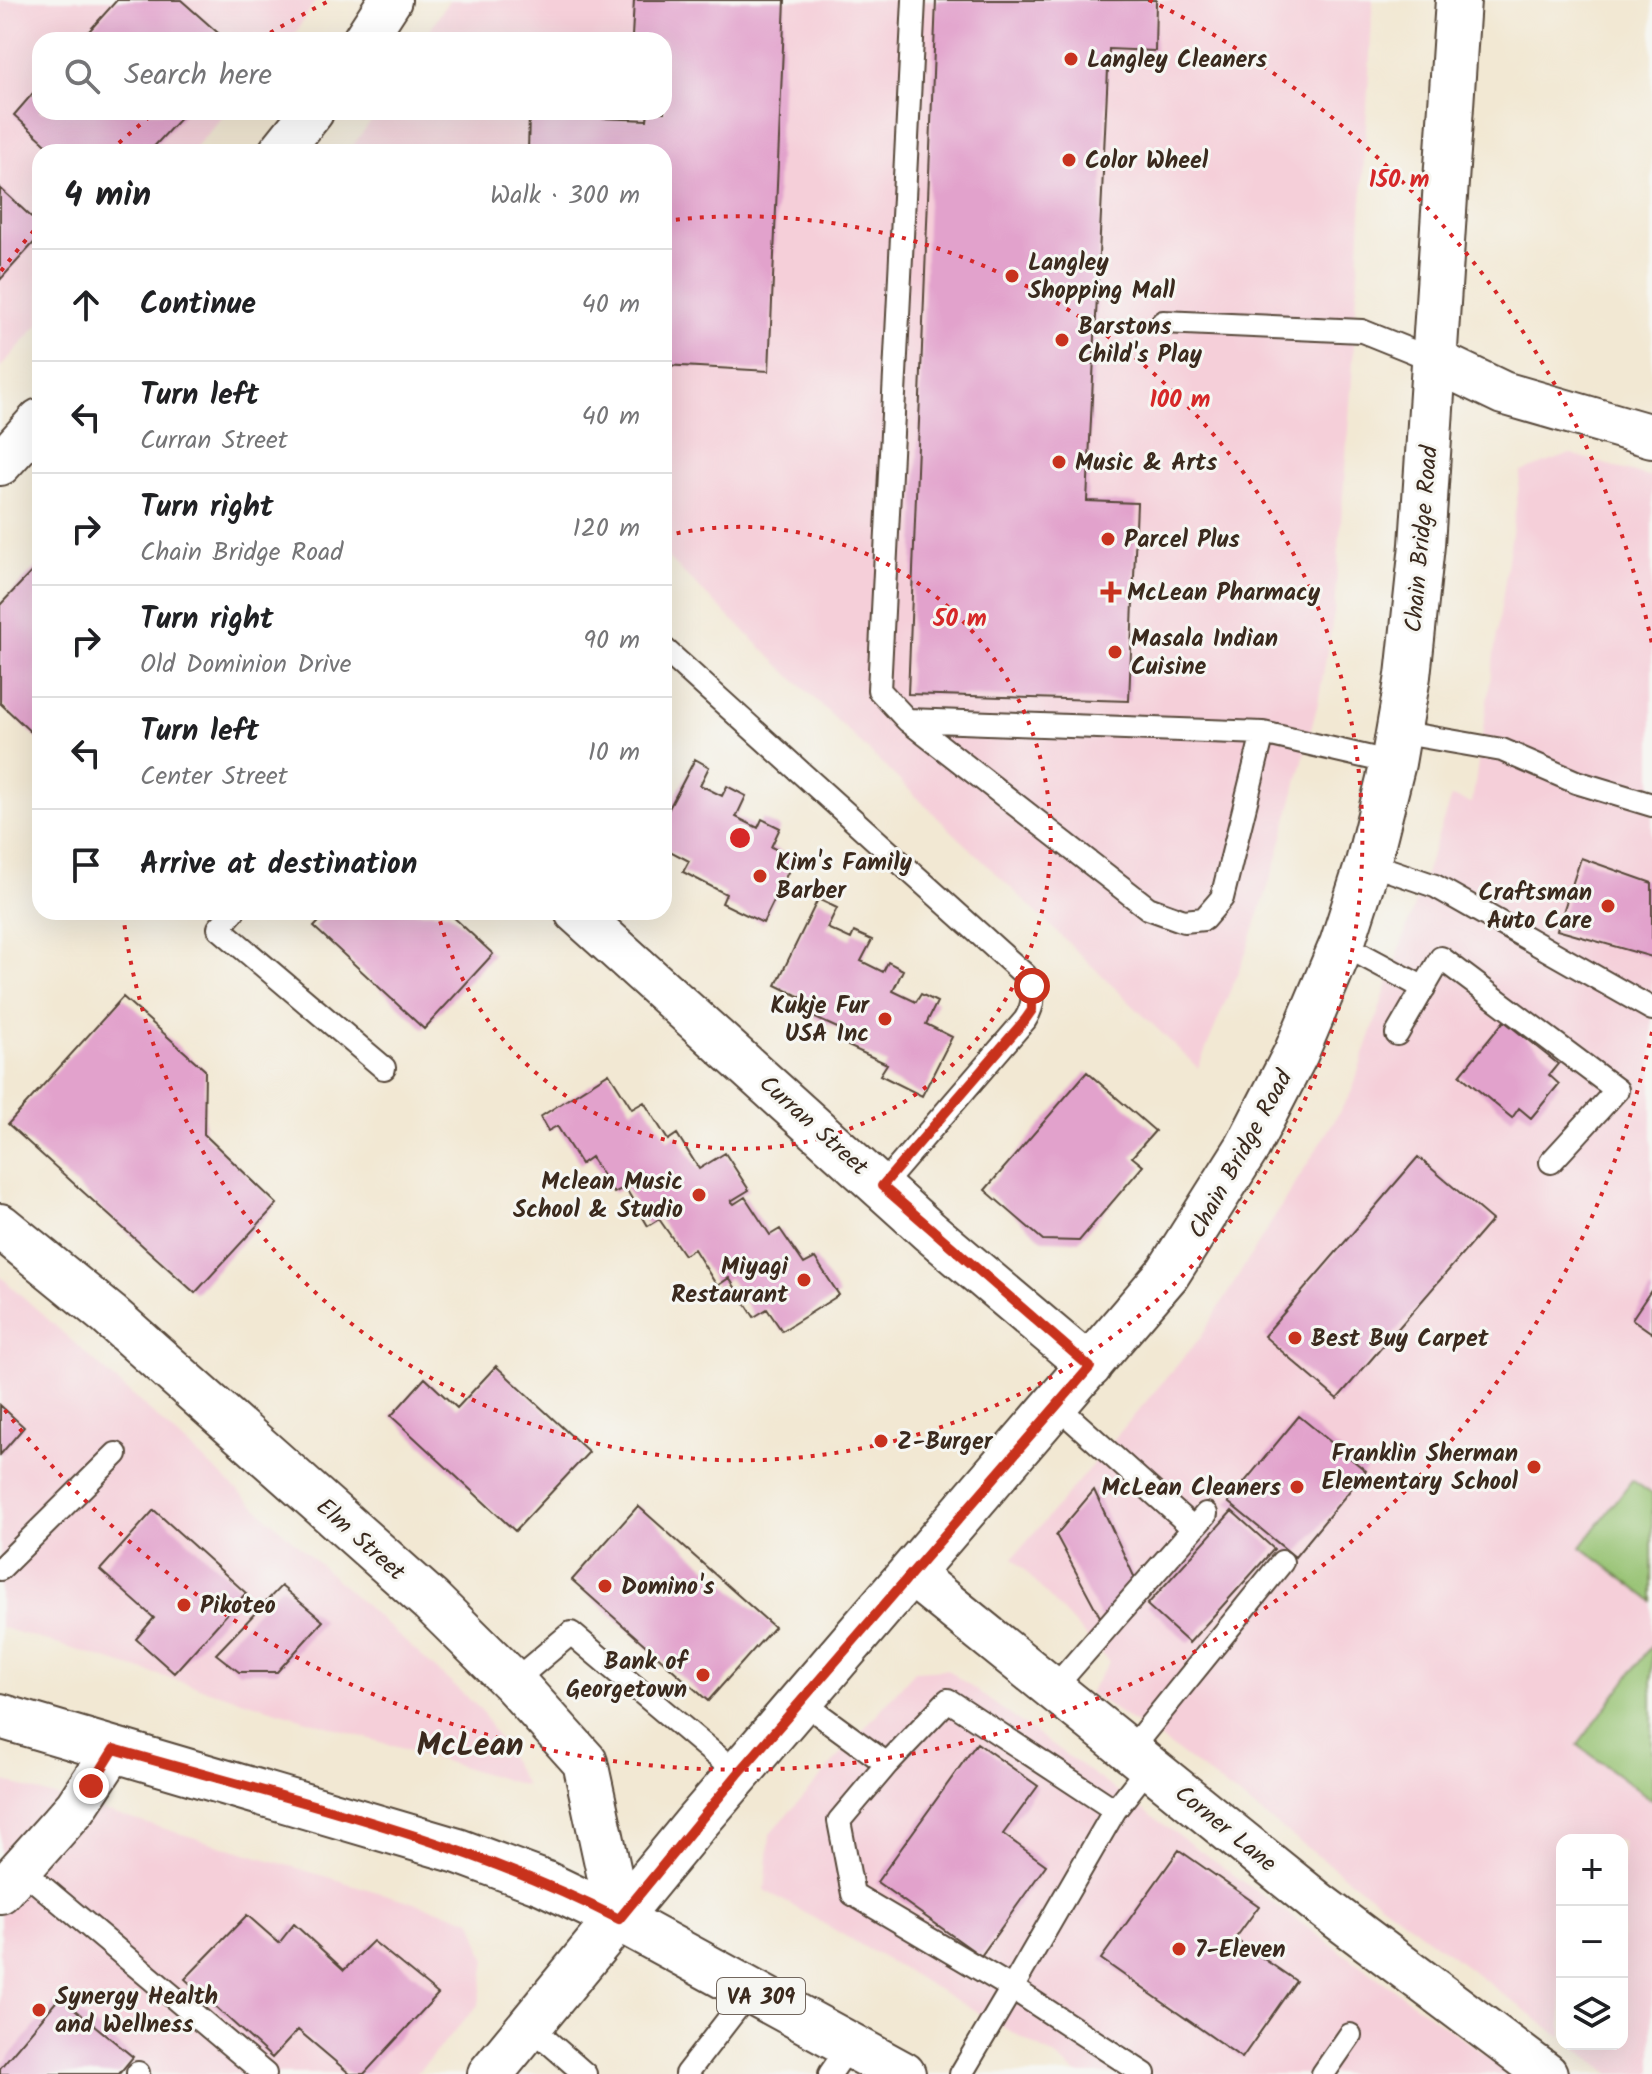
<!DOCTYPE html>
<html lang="en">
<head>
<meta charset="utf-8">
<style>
	:root { --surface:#fff; --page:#f2f2f2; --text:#202124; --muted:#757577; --line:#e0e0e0 }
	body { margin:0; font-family:Kalam,sans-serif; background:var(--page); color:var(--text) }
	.controls { position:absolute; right:24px; bottom:24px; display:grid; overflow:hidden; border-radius:16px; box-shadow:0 8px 32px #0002 }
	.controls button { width:72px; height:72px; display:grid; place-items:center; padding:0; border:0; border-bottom:2px solid var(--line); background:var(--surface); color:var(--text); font:40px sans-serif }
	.stop { position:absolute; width:24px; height:24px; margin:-18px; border:6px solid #c8321e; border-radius:50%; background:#fff }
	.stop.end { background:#c8321e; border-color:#fff; box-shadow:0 2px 8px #0008 }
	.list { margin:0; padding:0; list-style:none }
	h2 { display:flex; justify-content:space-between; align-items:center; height:104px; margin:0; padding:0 32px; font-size:34px }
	h2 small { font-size:26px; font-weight:400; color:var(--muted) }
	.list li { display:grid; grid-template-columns:52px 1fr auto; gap:24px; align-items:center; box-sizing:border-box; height:112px; padding:0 32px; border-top:2px solid var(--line) }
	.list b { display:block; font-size:30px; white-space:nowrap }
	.list p { margin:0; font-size:26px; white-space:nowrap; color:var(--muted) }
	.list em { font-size:26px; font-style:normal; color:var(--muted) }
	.icon { flex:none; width:44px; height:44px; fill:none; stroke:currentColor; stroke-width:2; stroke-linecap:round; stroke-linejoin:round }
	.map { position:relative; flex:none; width:1652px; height:2074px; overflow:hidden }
	.search { position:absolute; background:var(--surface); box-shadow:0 8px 32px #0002; left:32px; top:32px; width:640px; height:88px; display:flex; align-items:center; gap:20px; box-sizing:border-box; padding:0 28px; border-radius:24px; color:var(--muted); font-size:30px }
	.panel { position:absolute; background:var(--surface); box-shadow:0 8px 32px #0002; left:32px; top:144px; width:640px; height:776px; border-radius:24px }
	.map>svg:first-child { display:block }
</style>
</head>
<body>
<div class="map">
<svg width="1652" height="2074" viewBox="0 0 1652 2074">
	<rect width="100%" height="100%" fill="#f6f6f2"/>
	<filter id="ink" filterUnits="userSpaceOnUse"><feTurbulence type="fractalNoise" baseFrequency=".0125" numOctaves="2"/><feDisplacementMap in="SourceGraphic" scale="16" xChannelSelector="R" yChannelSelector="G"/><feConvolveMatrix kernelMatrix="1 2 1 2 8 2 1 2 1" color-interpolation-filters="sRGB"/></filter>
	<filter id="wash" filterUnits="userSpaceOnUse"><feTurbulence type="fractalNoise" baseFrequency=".006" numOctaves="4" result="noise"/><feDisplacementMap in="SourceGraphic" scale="32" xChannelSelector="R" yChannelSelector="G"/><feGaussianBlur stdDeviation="1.8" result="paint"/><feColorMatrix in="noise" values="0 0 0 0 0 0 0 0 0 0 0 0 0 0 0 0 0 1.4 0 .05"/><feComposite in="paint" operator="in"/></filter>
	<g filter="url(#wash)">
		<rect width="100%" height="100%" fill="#f2e8d3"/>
		<path fill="#f5cfd9" d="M0,0H316L291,40H40V112H227L191,152H40V323L0,368Z
			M449,0H1373L1352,379L1334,613L1318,703L1276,863L1247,950L1198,1068L664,554V152H348L378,112H664V40H424Z
			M1570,454L1652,478V2074H1611L1571,2044H1622V1840H1562V2038L1180,1753L1089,1693L1109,1662L1013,1558L1200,1338L1351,1093L1451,797L1472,803L1521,472Z
			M0,1276L481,1710L526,1786L0,1627Z
			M946,1669L1512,2074H1077L1054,2056L765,1890L770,1834L915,1671Z
			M0,1780L472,1920L486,1961L479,2004L416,2074H0Z"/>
		<path fill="#94c170" stroke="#687647" stroke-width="2" d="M1632,1480L1652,1494V1601L1581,1547Z
			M1652,1645V1800L1578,1745Z"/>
		<g id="blocks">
			<path fill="#e2a2cc" d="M117,0H181L226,40H81Z
				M634,0H785L769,371L664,365V152H528L529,115L647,120L648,112H664V40H635L632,37Z
				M936,0H1156L1155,51L1109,49L1087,501L1137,503L1129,701L908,694Z
				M40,85V112H186L149,152H55L14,115Z
				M0,188L40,225V236L0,280Z
				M40,563V736L38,739L0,703V605Z
				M695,759L709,767L700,785L722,796L727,786L746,796L736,817L758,828L762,819L780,828L771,847L795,858L763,923L722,903L726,894L683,872L689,861L664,848V818Z
				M1581,858L1652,883V957L1557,930Z
				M818,899L837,908L827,928L851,939L854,932L872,940L861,961L883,972L888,962L903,970L893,991L916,1002L921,994L937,1002L926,1024L952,1037L922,1096L880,1075L887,1064L848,1046L853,1035L813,1017L819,1006L776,985Z
				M328,912H448L493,954L424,1029L314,927Z
				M123,997L205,1070L204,1134L277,1204L195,1293L8,1124Z
				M1504,1021L1558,1064L1549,1075L1559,1084L1531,1118L1519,1108L1512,1118L1460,1075Z
				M1087,1072L1155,1131L1132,1157L1143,1166L1079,1241L1043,1240L985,1190Z
				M609,1073L632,1109L644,1102L668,1140L677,1134L699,1169L725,1153L749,1190L731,1201L734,1204L745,1197L770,1235L780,1229L804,1264L815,1258L839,1295L782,1331L767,1309L754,1317L729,1278L717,1286L694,1249L684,1255L659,1219L648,1226L625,1187L614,1193L591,1157L581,1164L557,1126L548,1131L540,1117Z
				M1418,1157L1492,1220L1337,1399L1264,1336Z
				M1652,1289V1333L1632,1319Z
				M496,1366L589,1452L515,1531L391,1416L425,1378L457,1408Z
				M0,1405L24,1427L0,1455Z
				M1299,1416L1366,1471L1295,1557L1228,1502Z
				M1094,1490L1139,1587L1106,1628L1056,1535Z
				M638,1506L774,1627L708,1701L572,1580Z
				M154,1510L246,1593L174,1673L136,1639L154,1618L100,1570Z
				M1232,1511L1274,1549L1189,1643L1147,1605Z
				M281,1586L323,1621L277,1672H239L216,1654Z
				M977,1743L1038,1786L1003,1834L1046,1865L981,1956L877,1882Z
				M1179,1850L1259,1906L1235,1939L1296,1981L1242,2058L1101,1959Z
				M247,1915L279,1943L294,1924L344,1970L373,1941L438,1994L364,2074H350L298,2030L272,2058L185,1979Z
				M60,1997L133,2057L119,2074H0V2068Z"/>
		</g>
	</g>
	<g filter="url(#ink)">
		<use href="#blocks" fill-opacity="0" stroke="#564639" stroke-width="2"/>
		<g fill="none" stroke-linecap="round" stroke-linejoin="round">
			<g stroke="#564639" stroke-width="26">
				<path id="service" d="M1163,322L1362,331L1434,360
					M664,649L1025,975C1035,991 1035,1004 1025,1020L882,1186
					M907,720L879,690L914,0
					M1398,732L1502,750L1576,782L1652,805
					M1263,733L1222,898L1204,919L1184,921L1148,908L907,720L1263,733L1393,763
					M1368,863L1435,886L1652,1009
					M233,912L219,928L384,1068
					M1342,944L1424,988
					M1397,1034L1441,958L1617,1090L1551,1162
					M1057,1406L1193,1528
					M0,1569L116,1454
					M513,1682L571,1633L738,1774
					M1053,1689L1206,1514
					M801,1701L887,1764L839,1821L853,1894L1012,1988L961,2074
					M1130,1750L1282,1562
					M887,1764L948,1700L1115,1810
					M21,1869L265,2074
					M530,2026L585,2074
					M138,2073V2074
					M686,2074L751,1990
					M830,2074L850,2045
					M1144,2074L1012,1988L1115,1810L1150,1765
					M1323,2074L1350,2035"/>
			</g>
			<g stroke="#564639" stroke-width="46">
				<path id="minor" d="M364,40L390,0
					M280,152L312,112
					M1434,360L1503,393L1652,436
					M0,464L40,420
					M576,912L929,1231L1090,1367
					M912,1575L1318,1903L1546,2074
					M0,1892L76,1807L114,1749"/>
			</g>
			<g stroke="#564639" stroke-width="48">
				<path id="tertiary" d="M0,1226L109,1315L431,1601L513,1682L585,1762L619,1919"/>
			</g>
			<g stroke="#564639" stroke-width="48">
				<path id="secondary" d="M490,2074L697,1822L1168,1273L1247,1148L1296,1053L1342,944L1368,863L1393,763L1408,676L1422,545L1458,0"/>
			</g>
			<g stroke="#564639" stroke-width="48">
				<path id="primary" d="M0,1716L458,1851L544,1883L619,1919L903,2074"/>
			</g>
			<use href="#service" stroke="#fff" stroke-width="22"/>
			<use href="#minor" stroke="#fff" stroke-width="42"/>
			<use href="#tertiary" stroke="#fff" stroke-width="44"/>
			<use href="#secondary" stroke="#fff" stroke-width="44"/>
			<use href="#primary" stroke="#fff" stroke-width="44"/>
		</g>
	</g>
	<g fill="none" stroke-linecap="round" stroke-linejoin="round" filter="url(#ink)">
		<path stroke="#c8321e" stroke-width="10" d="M91,1786L114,1749C284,1798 461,1838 619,1919L738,1774L1090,1367L882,1186L1025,1020L1032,1010V986"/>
	</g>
	<g fill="none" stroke="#d62828" stroke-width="4" stroke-dasharray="4 8">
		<path d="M665 536A311 311 0 1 1 438 913"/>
		<path d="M664 221A622 622 0 1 1 123 914"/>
		<path d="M1652 1032A932 932 0 0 1 1 1405M1 271A932 932 0 0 1 37 227M110 151A932 932 0 0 1 153 114M260 39A932 932 0 0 1 331 0M1149 0A932 932 0 0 1 1652 644"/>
	</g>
	<g fill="#c8321e" stroke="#f6f6f2" stroke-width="3">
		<circle cx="1071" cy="59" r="8"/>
		<circle cx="1069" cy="160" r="8"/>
		<circle cx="1012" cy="276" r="8"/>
		<circle cx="1062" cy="340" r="8"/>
		<circle cx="1059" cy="462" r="8"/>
		<circle cx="1108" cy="539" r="8"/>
		<path d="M1107 580h8v8h8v8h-8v8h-8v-8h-8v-8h8z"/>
		<circle cx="1115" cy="652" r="8"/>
		<circle cx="760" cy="876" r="8"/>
		<circle cx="1608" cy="906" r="8"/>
		<circle cx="885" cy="1019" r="8"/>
		<circle cx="699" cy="1195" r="8"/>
		<circle cx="804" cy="1280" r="8"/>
		<circle cx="1295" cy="1338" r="8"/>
		<circle cx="881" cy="1441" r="8"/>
		<circle cx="1534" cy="1467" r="8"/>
		<circle cx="1297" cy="1487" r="8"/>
		<circle cx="605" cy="1586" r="8"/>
		<circle cx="184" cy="1605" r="8"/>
		<circle cx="703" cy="1675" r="8"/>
		<circle cx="1179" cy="1949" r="8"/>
		<circle cx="39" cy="2010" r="8"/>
	</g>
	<g text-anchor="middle" stroke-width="6" stroke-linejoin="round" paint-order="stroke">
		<rect fill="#f6f6f2" stroke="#73675e" stroke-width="2" x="717" y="1978" width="88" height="36" rx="6"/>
		<g font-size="22" font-weight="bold" fill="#3b2a1e">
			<text x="761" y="2004">VA 309</text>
		</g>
		<g font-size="24" font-weight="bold" fill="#3b2a1e" stroke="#f6f6f2" text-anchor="start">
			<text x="1087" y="67">Langley Cleaners</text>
			<text x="1085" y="168">Color Wheel</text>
			<text x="1028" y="270">Langley<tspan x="1028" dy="28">Shopping Mall</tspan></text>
			<text x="1078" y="334">Barstons<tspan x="1078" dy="28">Child's Play</tspan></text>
			<text x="1075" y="470">Music &amp; Arts</text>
			<text x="1124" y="547">Parcel Plus</text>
			<text x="1127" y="600">McLean Pharmacy</text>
			<text x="1131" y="646">Masala Indian<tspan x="1131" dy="28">Cuisine</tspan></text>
			<text x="776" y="870">Kim's Family<tspan x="776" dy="28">Barber</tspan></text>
			<text x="1592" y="900" text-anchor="end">Craftsman<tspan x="1592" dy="28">Auto Care</tspan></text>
			<text x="869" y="1013" text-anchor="end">Kukje Fur<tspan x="869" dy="28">USA Inc</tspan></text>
			<text x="683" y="1189" text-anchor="end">Mclean Music<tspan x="683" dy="28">School &amp; Studio</tspan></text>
			<text x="788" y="1274" text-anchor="end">Miyagi<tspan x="788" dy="28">Restaurant</tspan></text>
			<text x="1311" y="1346">Best Buy Carpet</text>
			<text x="897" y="1449">Z-Burger</text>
			<text x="1518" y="1461" text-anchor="end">Franklin Sherman<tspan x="1518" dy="28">Elementary School</tspan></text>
			<text x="1281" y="1495" text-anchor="end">McLean Cleaners</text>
			<text x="621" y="1594">Domino's</text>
			<text x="200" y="1613">Pikoteo</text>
			<text x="687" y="1669" text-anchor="end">Bank of<tspan x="687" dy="28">Georgetown</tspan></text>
			<text x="1195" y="1957">7-Eleven</text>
			<text x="55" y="2004">Synergy Health<tspan x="55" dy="28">and Wellness</tspan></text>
		</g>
		<g font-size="24" fill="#3b2a1e" stroke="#f6f6f2">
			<text transform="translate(1421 539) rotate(-85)" y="8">Chain Bridge Road</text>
			<text transform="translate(814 1125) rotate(42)" y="8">Curran Street</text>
			<text transform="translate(1240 1154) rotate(-61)" y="8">Chain Bridge Road</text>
			<text transform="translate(361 1539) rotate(42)" y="8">Elm Street</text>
			<text transform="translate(1226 1828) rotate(39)" y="8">Corner Lane</text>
		</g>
		<g font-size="32" font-weight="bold" fill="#3b2a1e" stroke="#f6f6f2">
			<text x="470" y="1755">McLean</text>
		</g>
	</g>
	<circle cx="740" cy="838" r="12" fill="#d62828" stroke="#f6f6f2" stroke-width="4"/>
	<g font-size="24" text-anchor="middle" font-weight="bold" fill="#d62828" stroke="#f6f6f2" stroke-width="6" stroke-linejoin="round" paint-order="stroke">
		<text x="1399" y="187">150 m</text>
		<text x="1180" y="407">100 m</text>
		<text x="960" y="626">50 m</text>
	</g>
</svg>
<div class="controls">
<button>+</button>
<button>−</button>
<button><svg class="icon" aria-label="layers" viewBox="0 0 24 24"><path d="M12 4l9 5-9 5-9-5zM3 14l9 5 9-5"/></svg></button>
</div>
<div class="stop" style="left:1032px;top:986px"></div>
<div class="stop end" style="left:91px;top:1786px"></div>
<div class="search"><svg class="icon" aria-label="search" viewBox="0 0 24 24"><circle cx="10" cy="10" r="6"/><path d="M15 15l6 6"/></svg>Search here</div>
<section class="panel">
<h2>4 min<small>Walk · 300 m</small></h2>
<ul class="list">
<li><svg class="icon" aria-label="ahead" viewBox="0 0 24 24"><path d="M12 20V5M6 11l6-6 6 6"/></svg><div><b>Continue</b></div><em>40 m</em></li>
<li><svg class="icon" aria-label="left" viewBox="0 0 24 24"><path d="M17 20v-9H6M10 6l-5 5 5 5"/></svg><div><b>Turn left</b><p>Curran Street</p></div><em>40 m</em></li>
<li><svg class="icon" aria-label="right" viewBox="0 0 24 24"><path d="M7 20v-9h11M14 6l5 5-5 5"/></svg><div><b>Turn right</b><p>Chain Bridge Road</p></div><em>120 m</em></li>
<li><svg class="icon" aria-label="right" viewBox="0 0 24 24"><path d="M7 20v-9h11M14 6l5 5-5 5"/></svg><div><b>Turn right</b><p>Old Dominion Drive</p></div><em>90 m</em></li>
<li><svg class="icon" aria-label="left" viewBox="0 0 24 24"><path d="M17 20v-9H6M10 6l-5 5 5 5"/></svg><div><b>Turn left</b><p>Center Street</p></div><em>10 m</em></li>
<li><svg class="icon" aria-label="arrive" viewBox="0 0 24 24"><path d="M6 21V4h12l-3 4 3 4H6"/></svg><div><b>Arrive at destination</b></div></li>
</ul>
</section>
</div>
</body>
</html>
